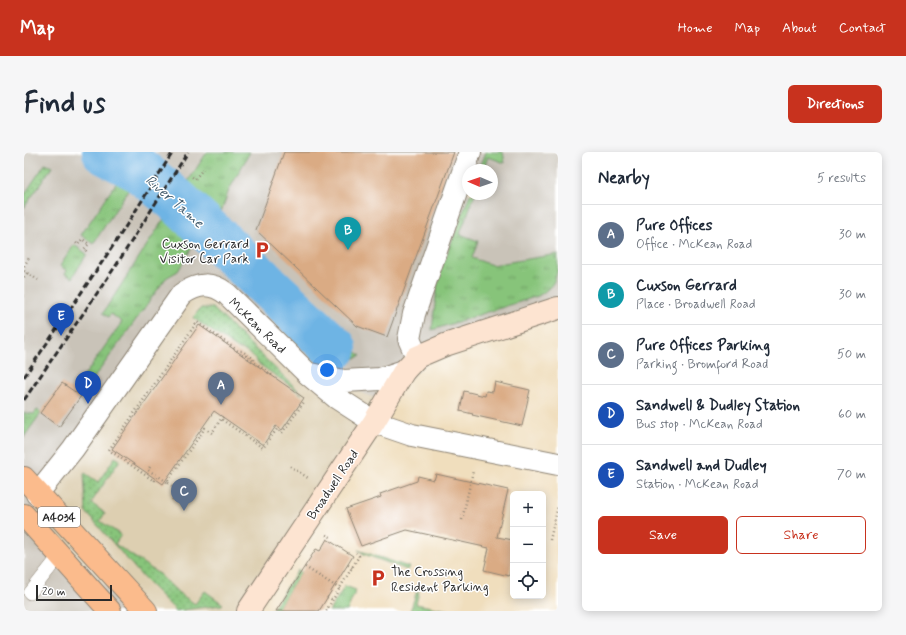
<!DOCTYPE html>
<html lang="en">
<head>
<meta charset="utf-8">
<style>
	:root { --surface:#fff; --page:#f6f6f7; --text:#1f2937; --muted:#747a83; --line:#e0e1e3; --accent:#c8321e }
	body { margin:0; font-family:Mynerve,sans-serif; background:var(--page); color:var(--text) }
	.controls { position:absolute; right:12px; bottom:12px; display:grid; overflow:hidden; border-radius:6px; box-shadow:0 2px 10px #0003 }
	.controls button { width:36px; height:36px; display:grid; place-items:center; padding:0; border:0; border-bottom:1px solid var(--line); background:var(--surface); color:var(--text); font:20px sans-serif }
	.compass { position:absolute; left:438px; top:12px; width:36px; height:36px; border-radius:50%; background:var(--surface); box-shadow:0 2px 10px #0003; rotate:272deg }
	.scale { position:absolute; left:12px; bottom:10px; width:76px; box-sizing:border-box; padding-left:4px; border:2px solid #2b2b2b; border-top:0; font-size:11px; line-height:14px; white-space:nowrap; color:#2b2b2b; -webkit-text-stroke:3px #fff; paint-order:stroke }
	.you { position:absolute; left:303px; top:218px; width:14px; height:14px; margin:-10px; border:3px solid #fff; border-radius:50%; background:#1a73e8; box-shadow:0 0 0 6px #1a73e833 }
	.badge { display:grid; place-items:center; width:26px; height:26px; border-radius:50%; background:var(--accent); color:#fff; font-size:13px; font-weight:700 }
	.pin { position:absolute; translate:-50% -33px; filter:drop-shadow(0 1px 2px #0008) }
	.pin::after { content:''; position:absolute; top:21px; width:14px; height:12px; background:inherit; clip-path:polygon(0 0,100% 0,50% 100%) }
	.list { margin:0; padding:0; list-style:none }
	h2 { display:flex; justify-content:space-between; align-items:center; height:52px; margin:0; padding:0 16px; font-size:17px }
	h2 small { font-size:13px; font-weight:400; color:var(--muted) }
	.list li { display:grid; grid-template-columns:26px 1fr auto; gap:12px; align-items:center; box-sizing:border-box; height:60px; padding:0 16px; border-top:1px solid var(--line) }
	.list b { display:block; font-size:15px; white-space:nowrap }
	.list p { margin:0; font-size:13px; white-space:nowrap; color:var(--muted) }
	.list em { font-size:13px; font-style:normal; color:var(--muted) }
	.actions { display:flex; gap:8px; padding:12px 16px }
	.actions a { flex:1; padding:9px 0; border:1px solid var(--accent); border-radius:6px; text-align:center; font-size:14px; color:var(--accent) }
	.actions .main { background:var(--accent); color:#fff }
	.icon { flex:none; width:22px; height:22px; fill:none; stroke:currentColor; stroke-width:2; stroke-linecap:round; stroke-linejoin:round }
	.map { position:relative; flex:none; width:534px; height:459px; overflow:hidden; border-radius:6px }
	header { display:flex; align-items:center; gap:24px; box-sizing:border-box; height:56px; padding:0 20px; background:var(--accent); color:#fff }
	header strong { font-size:19px }
	nav { display:flex; gap:22px; margin-inline-start:auto; font-size:14px }
	.intro { display:flex; align-items:center; justify-content:space-between; box-sizing:border-box; height:96px; padding:0 24px }
	h1 { margin:0; font-size:28px }
	.button { padding:10px 18px; border-radius:6px; background:var(--accent); color:#fff; font-size:14px; font-weight:700 }
	main { display:flex; gap:24px; padding:0 24px }
	aside { flex:1; background:var(--surface); border-radius:6px; box-shadow:0 2px 10px #0003 }
	.map>svg:first-child { display:block }
</style>
</head>
<body>
<header>
<strong>Map</strong>
<nav><a>Home</a><a>Map</a><a>About</a><a>Contact</a></nav>
</header>
<div class="intro"><h1>Find us</h1><a class="button">Directions</a></div>
<main>
<div class="map">
<svg width="534" height="459" viewBox="0 0 534 459">
	<defs>
		<pattern id="grass-tufts" width="24" height="20" patternUnits="userSpaceOnUse"><rect width="24" height="20" fill="#87c47a"/><path d="M3 7l-1-3M5 7V3M7 7l1-3M15 17l-1-3M17 17v-4M19 17l1-3" fill="none" stroke="#6f9f64"/></pattern>
		<pattern id="garden-dots" width="8" height="8" patternUnits="userSpaceOnUse"><rect width="8" height="8" fill="#87c47a"/><path d="M2 2h.1M6 6h.1" fill="none" stroke="#6f9f64" stroke-width="1.8" stroke-linecap="round"/></pattern>
	</defs>
	<rect width="100%" height="100%" fill="#fff"/>
	<filter id="ink" filterUnits="userSpaceOnUse"><feTurbulence type="fractalNoise" baseFrequency=".025" numOctaves="2"/><feDisplacementMap in="SourceGraphic" scale="8" xChannelSelector="R" yChannelSelector="G"/><feConvolveMatrix kernelMatrix="1 2 1 2 8 2 1 2 1" color-interpolation-filters="sRGB"/></filter>
	<filter id="wash" filterUnits="userSpaceOnUse"><feTurbulence type="fractalNoise" baseFrequency=".012" numOctaves="4" result="noise"/><feDisplacementMap in="SourceGraphic" scale="16" xChannelSelector="R" yChannelSelector="G"/><feGaussianBlur stdDeviation="0.9" result="paint"/><feColorMatrix in="noise" values="0 0 0 0 0 0 0 0 0 0 0 0 0 0 0 0 0 1.4 0 .05"/><feComposite in="paint" operator="in"/></filter>
	<g filter="url(#wash)">
		<rect width="100%" height="100%" fill="#f0debd"/>
		<path fill="#ddcfb1" d="M181,134L362,250L224,459H105L11,358L13,342L158,142Z"/>
		<path fill="#c9c3b8" fill-rule="evenodd" d="M0,0H534V156L421,193L362,250L283,221L203,142L167,136L13,342L11,358L105,459H0ZM444,18H468V42H444ZM159,38L191,67L145,60Z"/>
		<path fill="url(#grass-tufts)" stroke="#597852" d="M60,0H116L124,8L69,92L57,83L99,21L95,17Z
			M183,0H226L205,38L197,60L173,87L154,119L142,126L62,237L55,231L98,170L87,162L84,165L79,161Z
			M462,0H479L481,11L464,5L459,18H455Z
			M446,42H451L436,82L454,89L448,106L468,113L534,102C534,123 533,133 514,144L408,178L414,126Z
			M207,82L319,188L301,204L188,101Z
			M50,93L63,102L48,126L41,122L43,119L36,114Z
			M13,258L17,260V261L0,285V261L10,262Z
			M321,434L332,438L323,459H305Z"/>
		<path fill="url(#garden-dots)" stroke="#597852" d="M21,12L28,15L0,56V43Z
			M177,156H189L278,242L232,210L231,206L218,197H214L169,166L174,159Z
			M319,188L337,204C321,209 317,213 301,204Z
			M91,305L96,308L67,351L81,361L76,369L97,383L91,392L135,422L155,441L171,452L181,439L199,452L198,453L152,459L122,429L62,360L60,322L61,321L74,330Z
			M334,398L385,415L383,418L340,402Z
			M274,418L277,420L252,459H247Z
			M393,439L395,440L392,452L428,459H386Z"/>
		<g fill="none" stroke-linecap="round" stroke-linejoin="round">
			<path stroke="#6eb4e4" stroke-width="46" d="M81,0L114,17L152,48L310,196"/>
		</g>
		<g id="blocks">
			<path fill="#daab84" d="M260,0H430L363,185L333,174L232,78Z
				M175,173L280,246L258,278L252,274L239,293L190,259L139,332L88,297Z
				M471,230L506,238L498,274L448,263L449,262L436,259L440,239L461,244L462,239L469,240Z
				M38,231L57,244L35,275L16,261Z
				M412,322L484,338L473,385L489,388V406L485,424L460,418L465,396L383,378L337,394L322,357L357,345L356,342L393,329L394,324L410,328Z
				M303,387L329,404L295,459H252L292,397L296,399Z"/>
		</g>
	</g>
	<g filter="url(#ink)">
		<use href="#blocks" fill-opacity="0" stroke="#8e8474" stroke-width="1"/>
		<g fill="none" stroke-linecap="round" stroke-linejoin="round">
			<g stroke="#8e8474" stroke-width="14">
				<path id="lane" d="M6,441L36,403"/>
			</g>
			<g stroke="#8e8474" stroke-width="24">
				<path id="street" d="M393,205L385,187L390,162L446,0
					M286,222L320,229L356,227L380,219
					M13,342L49,297L158,142C175,131 187,130 203,142L283,221L313,246L350,270L388,283L534,312"/>
			</g>
			<g stroke="#8e8474" stroke-width="24">
				<path id="secondary" d="M224,459L350,270L380,219L393,205L421,193L534,156"/>
			</g>
			<g stroke="#8e8474" stroke-width="24">
				<path id="primary" d="M0,326L122,459
					M0,363L86,459"/>
			</g>
			<path stroke="#8e8474" stroke-width="2.5" stroke-dasharray="1 3" stroke-linecap="butt" d="M168,25L171,27L179,17
				M52,91L54,93L58,87L65,92L60,97L64,100
				M0,114L5,106
				M0,119L14,128
				M0,125L3,121
				M218,203L219,202L230,210
				M199,265L197,267L239,296L253,277L258,281L280,250
				M266,314L284,326
				M126,315L124,318L134,324
				M143,330L134,324L130,329L85,298L173,170L214,199H218L230,207V210L248,223
				M148,348L155,339L143,330L181,276L188,281L197,267
				M438,368L449,319
				M302,383L309,386
				M526,388L534,354
				M324,413L329,416
				M281,415L316,437
				M303,445L309,448
				M302,459L335,404L332,401"/>
			<use href="#lane" stroke="#fff" stroke-width="13"/>
			<use href="#street" stroke="#fff" stroke-width="22"/>
			<use href="#secondary" stroke="#fde4d1" stroke-width="22"/>
			<use href="#primary" stroke="#fbbb8c" stroke-width="22"/>
			<path stroke="#2b2b2b" stroke-width="3" stroke-dasharray="6 3" stroke-linecap="butt" d="M0,225L93,88L149,0
				M0,248L93,112L164,0"/>
		</g>
	</g>
	<defs>
		<g id="parking-bare" transform="scale(1.38)"><path d="M-3.5-5.5H1a3.5 3.5 0 0 1 0 7H-1V5.5H-3.5ZM-1-3.4V-.6H.8a1.4 1.4 0 0 0 0-2.8Z" fill="#c8321e" stroke="#fff" stroke-width="2.5" paint-order="stroke"/></g>
	</defs>
	<g fill-rule="evenodd">
		<use href="#parking-bare" x="238" y="98"/>
		<use href="#parking-bare" x="354" y="426"/>
	</g>
	<g text-anchor="middle" stroke-width="3" stroke-linejoin="round" paint-order="stroke">
		<rect fill="#fff" stroke="#6b6b6b" stroke-width="1" x="14" y="355" width="42" height="20" rx="3"/>
		<g font-size="12" font-weight="bold" fill="#2b2b2b">
			<text x="35" y="369">A4034</text>
		</g>
		<g font-size="13" fill="#2b2b2b" stroke="#fff" text-anchor="end">
			<text x="225" y="96">Cuxson Gerrard<tspan x="225" dy="15">Visitor Car Park</tspan></text>
			<text x="367" y="424" text-anchor="start">The Crossing<tspan x="367" dy="15">Resident Parking</tspan></text>
		</g>
		<g font-size="13" fill="#2b2b2b" stroke="#fff">
			<text transform="translate(234 173) rotate(44)" y="5">McKean Road</text>
			<text transform="translate(308 332) rotate(-56)" y="5">Broadwell Road</text>
		</g>
		<g font-size="14" font-style="italic" fill="#425b6c" stroke="#fff">
			<text transform="translate(151 49) rotate(41)" y="5">River Tame</text>
		</g>
	</g>
</svg>
<div class="controls">
<button>+</button>
<button>−</button>
<button><svg class="icon" aria-label="locate" viewBox="0 0 24 24"><circle cx="12" cy="12" r="6"/><path d="M12 2v4M12 18v4M2 12h4M18 12h4"/></svg></button>
</div>
<svg class="compass" viewBox="-18 -18 36 36"><path d="M0-13l5 13h-10z" fill="#e53935"/><path d="M0 13l5-13h-10z" fill="#747a83"/></svg>
<div class="scale">20 m</div>
<div class="you"></div>
<div class="pin badge" style="left:197px;top:253px;background:#5c6f8a">A</div>
<div class="pin badge" style="left:324px;top:98px;background:#0f9aa8">B</div>
<div class="pin badge" style="left:160px;top:359px;background:#5c6f8a">C</div>
<div class="pin badge" style="left:64px;top:252px;background:#1a4fb4">D</div>
<div class="pin badge" style="left:37px;top:184px;background:#1a4fb4">E</div>
</div>
<aside>
<h2>Nearby<small>5 results</small></h2>
<ul class="list">
<li><span class="badge" style="background:#5c6f8a">A</span><div><b>Pure Offices</b><p>Office · McKean Road</p></div><em>30 m</em></li>
<li><span class="badge" style="background:#0f9aa8">B</span><div><b>Cuxson Gerrard</b><p>Place · Broadwell Road</p></div><em>30 m</em></li>
<li><span class="badge" style="background:#5c6f8a">C</span><div><b>Pure Offices Parking</b><p>Parking · Bromford Road</p></div><em>50 m</em></li>
<li><span class="badge" style="background:#1a4fb4">D</span><div><b>Sandwell &amp; Dudley Station</b><p>Bus stop · McKean Road</p></div><em>60 m</em></li>
<li><span class="badge" style="background:#1a4fb4">E</span><div><b>Sandwell and Dudley</b><p>Station · McKean Road</p></div><em>70 m</em></li>
</ul>
<div class="actions"><a class="main">Save</a><a>Share</a></div>
</aside>
</main>
</body>
</html>
